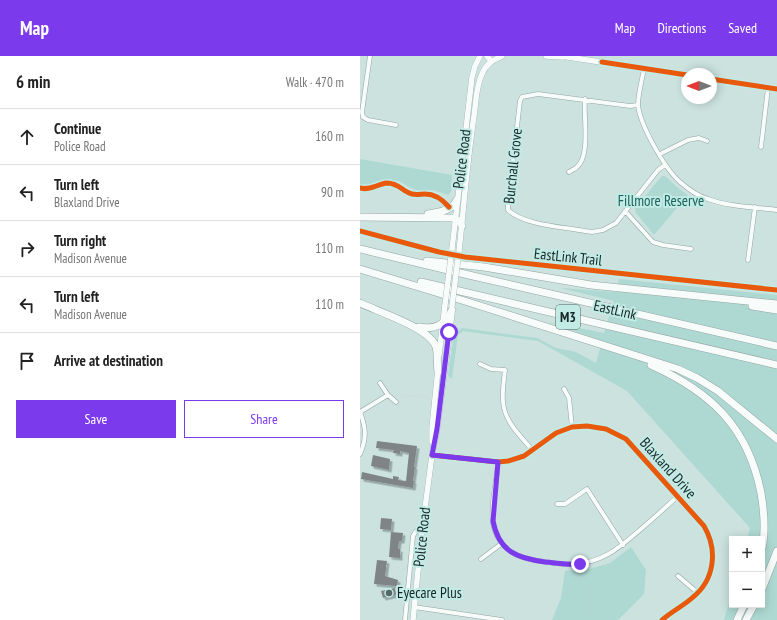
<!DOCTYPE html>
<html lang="en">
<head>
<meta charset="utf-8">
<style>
	:root { --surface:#fff; --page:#f2f2f2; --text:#222; --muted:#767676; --line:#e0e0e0; --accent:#7c3aed }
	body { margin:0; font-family:"PT Sans Narrow",sans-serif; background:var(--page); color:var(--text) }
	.controls { position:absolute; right:12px; bottom:12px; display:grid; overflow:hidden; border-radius:0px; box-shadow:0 2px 10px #0003 }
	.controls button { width:36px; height:36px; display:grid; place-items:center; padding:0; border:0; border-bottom:1px solid var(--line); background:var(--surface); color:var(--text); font:20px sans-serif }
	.compass { position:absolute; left:321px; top:12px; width:36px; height:36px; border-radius:50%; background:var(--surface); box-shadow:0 2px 10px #0003; rotate:270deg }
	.stop { position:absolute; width:12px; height:12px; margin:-9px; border:3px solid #7c3aed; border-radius:50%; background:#fff }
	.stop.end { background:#7c3aed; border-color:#fff; box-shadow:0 1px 4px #0008 }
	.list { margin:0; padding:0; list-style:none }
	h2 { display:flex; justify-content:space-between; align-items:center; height:52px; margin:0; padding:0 16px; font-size:17px }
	h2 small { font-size:13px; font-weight:400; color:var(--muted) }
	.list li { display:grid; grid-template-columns:26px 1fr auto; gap:12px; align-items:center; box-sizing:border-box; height:56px; padding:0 16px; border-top:1px solid var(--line) }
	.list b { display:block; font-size:15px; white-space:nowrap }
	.list p { margin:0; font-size:13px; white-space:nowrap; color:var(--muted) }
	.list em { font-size:13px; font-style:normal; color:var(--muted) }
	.actions { display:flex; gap:8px; padding:12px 16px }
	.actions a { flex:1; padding:9px 0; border:1px solid var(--accent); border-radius:0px; text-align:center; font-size:14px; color:var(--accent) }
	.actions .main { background:var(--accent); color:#fff }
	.icon { flex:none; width:22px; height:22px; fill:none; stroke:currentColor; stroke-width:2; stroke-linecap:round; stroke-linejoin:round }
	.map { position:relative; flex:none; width:417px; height:564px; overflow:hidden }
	header { display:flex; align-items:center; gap:24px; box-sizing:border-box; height:56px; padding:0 20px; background:var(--accent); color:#fff }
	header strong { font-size:19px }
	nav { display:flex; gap:22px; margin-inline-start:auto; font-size:14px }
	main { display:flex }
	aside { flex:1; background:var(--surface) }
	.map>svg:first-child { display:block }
</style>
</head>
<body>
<header>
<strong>Map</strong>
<nav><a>Map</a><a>Directions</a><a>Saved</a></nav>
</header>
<main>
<aside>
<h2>6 min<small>Walk · 470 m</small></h2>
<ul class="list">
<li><svg class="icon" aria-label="ahead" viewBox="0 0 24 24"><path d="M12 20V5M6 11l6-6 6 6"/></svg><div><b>Continue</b><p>Police Road</p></div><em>160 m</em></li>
<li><svg class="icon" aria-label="left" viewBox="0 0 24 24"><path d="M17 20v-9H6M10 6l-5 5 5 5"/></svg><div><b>Turn left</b><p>Blaxland Drive</p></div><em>90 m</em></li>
<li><svg class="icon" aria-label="right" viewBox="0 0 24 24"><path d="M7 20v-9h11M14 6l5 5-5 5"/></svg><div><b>Turn right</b><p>Madison Avenue</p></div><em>110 m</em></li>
<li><svg class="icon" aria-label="left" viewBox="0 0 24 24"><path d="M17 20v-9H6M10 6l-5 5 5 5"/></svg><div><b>Turn left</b><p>Madison Avenue</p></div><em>110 m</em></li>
<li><svg class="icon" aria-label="arrive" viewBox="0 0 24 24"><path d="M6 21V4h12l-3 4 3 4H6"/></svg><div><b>Arrive at destination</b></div></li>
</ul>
<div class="actions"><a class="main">Save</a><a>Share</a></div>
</aside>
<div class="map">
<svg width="417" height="564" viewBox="0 0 417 564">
	<defs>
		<filter id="shadow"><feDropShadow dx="2.5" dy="2.5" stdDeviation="0" flood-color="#0004"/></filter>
	</defs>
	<rect width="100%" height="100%" fill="#cbe2df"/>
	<path fill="#aed9d3" d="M0,103L92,119L91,136L88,139L73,134L58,135L51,132L39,125L23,124L8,130L0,129Z
		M302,120H305L317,131L328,139L294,179L276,157L275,152Z
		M259,223L417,239V564H364L372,536V549H402V483H387L390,472L267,335L178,285L103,275L98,279L92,322H90L88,319L94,278L102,272L177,282L196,292L216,296L236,307L242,285L189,266L244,277L254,245L200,232L256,236Z
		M271,491L286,514L284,538L258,564H192L201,542L205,515L229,513L250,507Z"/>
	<path fill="#7f8486" filter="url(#shadow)" d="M17,385L57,390L54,411H55L53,425H54L53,432L1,423L2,416L33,423V420L39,421L38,424L46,425L49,397L40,395V398L33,397L34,394L16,392Z
		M13,399L30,403L29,414L11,410Z
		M21,462L32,463L31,474L20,473Z
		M31,476L43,477L42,485H39L38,493H40V502L29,501Z
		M17,504L27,505L25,520L38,524L37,530L14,528Z
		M35,532L36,539L23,542L21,535Z"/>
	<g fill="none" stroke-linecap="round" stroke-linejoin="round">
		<g stroke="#92a4a2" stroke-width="5">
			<path id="minor" d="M10,0L2,56L3,61L8,64L36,69
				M284,13C282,23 278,39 278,49C280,69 305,113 320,126C328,133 337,140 348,143C370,151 394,151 417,154
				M278,49L270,50L178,38L162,41L160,45L148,148V154C164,169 203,171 225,175L232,176L243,174L256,167L298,114L305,109
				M401,91L408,32
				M300,98L328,84L339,82L347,85
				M209,116C212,114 215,113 217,111C231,99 223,60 225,43
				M265,155L293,186L303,189L331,193
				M388,204L395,151
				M120,308L131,313L145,314C144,324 142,335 143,345C144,366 161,380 173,395
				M20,327L28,339L36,346
				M204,333L209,342L212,371
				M0,356C6,372 7,382 0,398
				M0,356L28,339
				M72,399L138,406L148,405L164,400L196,377L212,371L227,370L246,373L266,383L344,470C358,494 355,524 332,542C323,550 311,556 302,564
				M138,406C137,425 129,455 134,472C140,492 155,501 174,504C187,506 201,509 213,508C243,507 260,491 281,473C294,462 306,451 318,440
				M197,448H205L227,433L263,489
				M121,503L141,488
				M318,520L338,537
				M54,551L142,564
				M45,564L53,480L56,475H62"/>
		</g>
		<g stroke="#92a4a2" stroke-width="6">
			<path id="secondary" d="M127,0L131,5
				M186,0L203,1
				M201,0L327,19
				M351,23L417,33
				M92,193L112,21L115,10L120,0
				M99,195C104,150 107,105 114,60C116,46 116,30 122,18C126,8 133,4 142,0
				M79,299L85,249
				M72,386V372L78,313
				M53,564L62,475L72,399L77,373L92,257"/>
		</g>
		<g stroke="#92a4a2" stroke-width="8">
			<path id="motorway" d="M68,158C79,156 92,155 97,144
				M0,161L93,162L99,165L102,170
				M0,193L113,220L417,290
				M67,205L124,211L231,229L417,248
				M0,213L108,246L318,313L337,322L358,335L417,383
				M61,226L417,309
				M0,247C19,256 70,272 76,291C78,298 77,308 78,316
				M392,250L417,254
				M59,271C75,274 85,269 92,254
				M291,309C351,336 388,371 401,437C404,455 406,474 402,492
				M402,533L417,495
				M377,564L384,549
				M386,564L394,549"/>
		</g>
		<path stroke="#cbd2d1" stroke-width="1" stroke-dasharray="1 3" stroke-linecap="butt" d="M311,143L320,133
			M36,339L70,341
			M42,496V490
			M40,497H47
			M33,502V507
			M26,510L30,511
			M35,511L45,514
			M207,514V515C218,519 234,528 231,542C229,550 226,556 229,564
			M218,519L220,513
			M32,521L44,522"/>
		<use href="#minor" stroke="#f7fbfa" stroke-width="4"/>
		<use href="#secondary" stroke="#f7fbfa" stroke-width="5.5"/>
		<use href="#motorway" stroke="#f7fbfa" stroke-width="7"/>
		<g stroke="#92a4a2" stroke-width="6" stroke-linecap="butt">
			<path id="secondary-bridge" d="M85,249L92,193
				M92,250L99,195"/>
		</g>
		<use href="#secondary-bridge" stroke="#f7fbfa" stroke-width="5.5"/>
		<g stroke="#c2ebe6" stroke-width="8">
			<path id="cycleway" d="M242,6L327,19
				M351,23L417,33
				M0,132C10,135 17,128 27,127C39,127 43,136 52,138C57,139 61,138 65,138C75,138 83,144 89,151
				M0,175L79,196L105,201L417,234
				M72,399L138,406L148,405L164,400L196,377L212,371L227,370L246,373L266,383L344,470C358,494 355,524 332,542C323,550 311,556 302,564"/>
		</g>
		<use href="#cycleway" stroke="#e8590c" stroke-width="5"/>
	</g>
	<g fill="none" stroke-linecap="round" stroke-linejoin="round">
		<path stroke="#7c3aed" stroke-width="5" d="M89,276L77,373L72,399L138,406L133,465C139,496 157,502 185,506C197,507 208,509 220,508"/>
	</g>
	<circle fill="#566866" stroke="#c2ebe6" stroke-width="1.5" cx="29" cy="537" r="4"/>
	<g text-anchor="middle" stroke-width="4" stroke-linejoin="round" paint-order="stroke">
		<rect fill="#c2ebe6" stroke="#4a625f" stroke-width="1" x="196" y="249" width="24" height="24" rx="3"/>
		<g font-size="14" font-weight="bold" fill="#172725">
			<text x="208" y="266">M3</text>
		</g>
		<g font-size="15" fill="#172725" stroke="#c2ebe6">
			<text transform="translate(102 103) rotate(-83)" y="5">Police Road</text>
			<text transform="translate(153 110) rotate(-84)" y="5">Burchall Grove</text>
			<text transform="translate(208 201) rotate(6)" y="5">EastLink Trail</text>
			<text transform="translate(255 254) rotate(13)" y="5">EastLink</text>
			<text transform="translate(308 412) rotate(48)" y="5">Blaxland Drive</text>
			<text transform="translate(62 481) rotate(-84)" y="5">Police Road</text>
		</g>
		<g font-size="15" fill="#1b635d" stroke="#c2ebe6">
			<text x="301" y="150">Fillmore Reserve</text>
		</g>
		<g font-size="15" fill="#172725" stroke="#c2ebe6" text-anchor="start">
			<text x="37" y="542">Eyecare Plus</text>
		</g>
	</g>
</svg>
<div class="controls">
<button>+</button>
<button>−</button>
</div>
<svg class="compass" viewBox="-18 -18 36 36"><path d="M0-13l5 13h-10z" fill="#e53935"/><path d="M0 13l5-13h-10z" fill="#767676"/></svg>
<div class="stop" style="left:89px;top:276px"></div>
<div class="stop end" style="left:220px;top:508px"></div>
</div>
</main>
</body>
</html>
